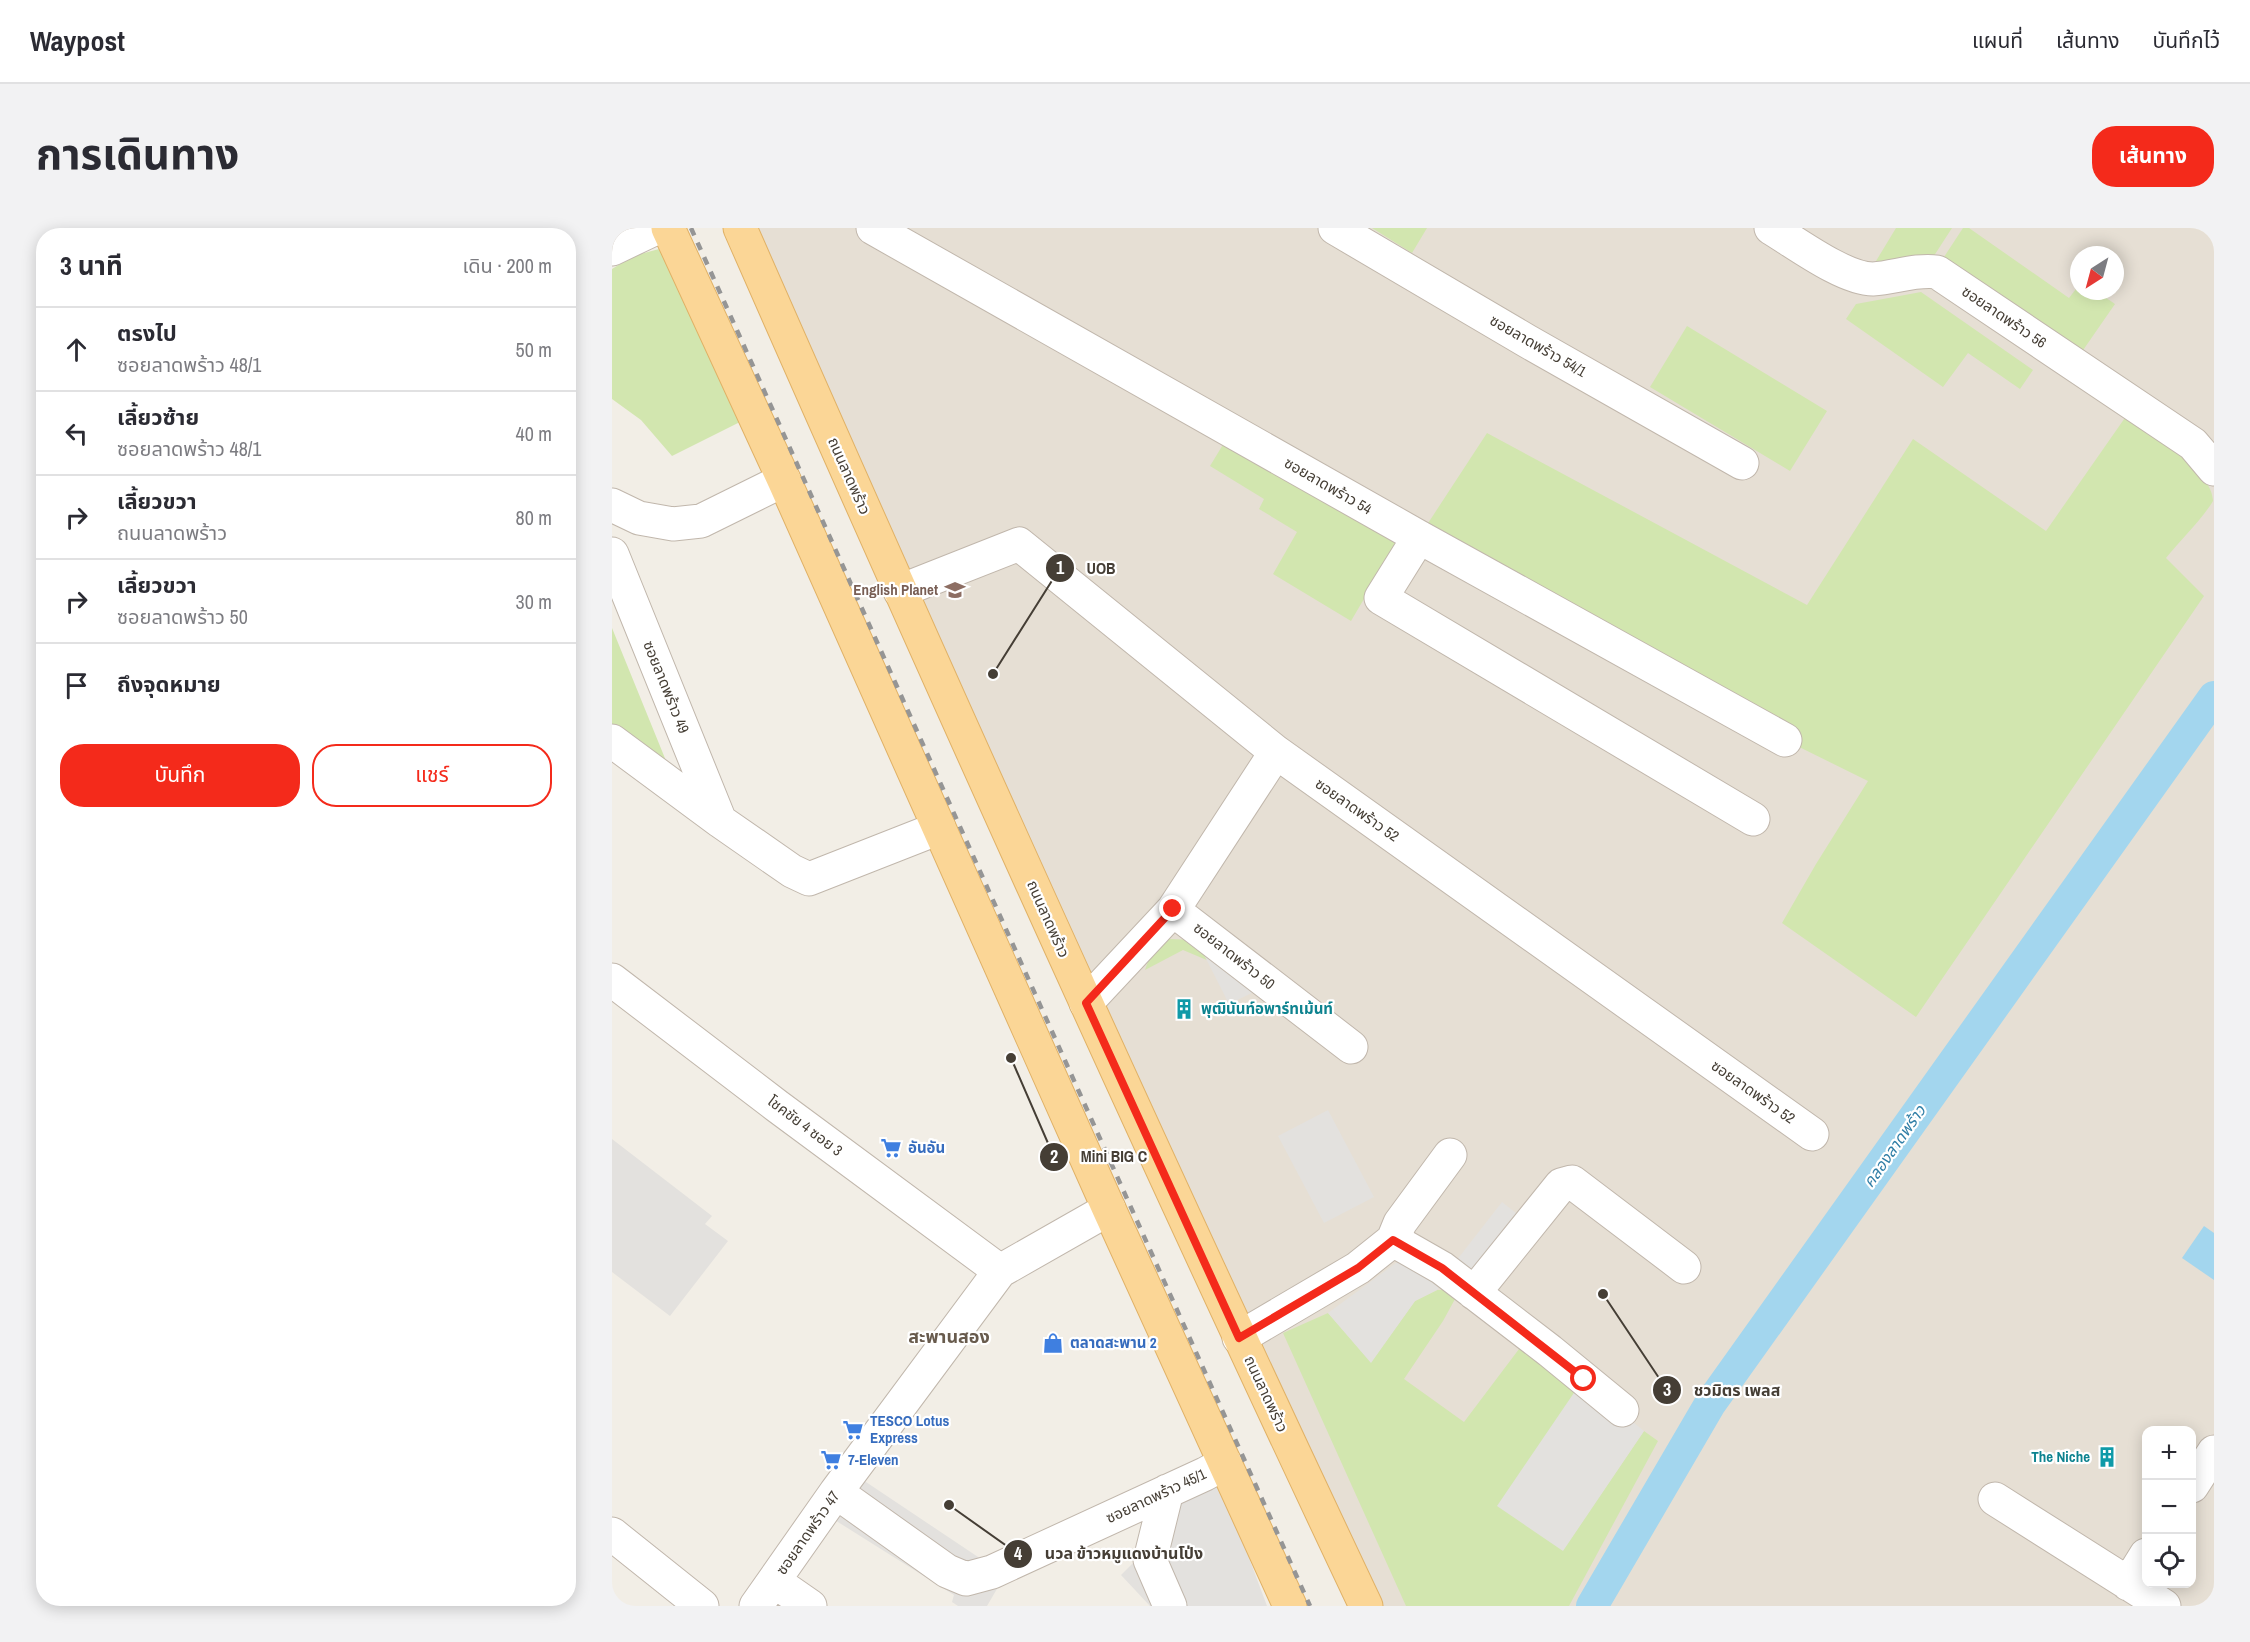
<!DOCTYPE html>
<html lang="th">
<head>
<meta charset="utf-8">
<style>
	:root { --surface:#fff; --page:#f2f2f3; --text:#2b2b33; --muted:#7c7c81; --line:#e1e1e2; --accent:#f42a1b }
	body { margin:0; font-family:"Archivo Narrow","Noto Sans Thai",sans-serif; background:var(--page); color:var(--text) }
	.controls { position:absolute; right:18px; bottom:18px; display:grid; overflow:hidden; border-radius:12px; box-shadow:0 3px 15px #0003 }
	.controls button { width:54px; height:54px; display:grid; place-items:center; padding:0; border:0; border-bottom:2px solid var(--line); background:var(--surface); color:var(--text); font:30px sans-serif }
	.compass { position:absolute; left:1458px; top:18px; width:54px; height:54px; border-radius:50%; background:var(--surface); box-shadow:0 3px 15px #0003; rotate:216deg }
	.stop { position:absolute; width:18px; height:18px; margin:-14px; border:4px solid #f42a1b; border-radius:50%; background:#fff }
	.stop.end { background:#f42a1b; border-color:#fff; box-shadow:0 2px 6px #0008 }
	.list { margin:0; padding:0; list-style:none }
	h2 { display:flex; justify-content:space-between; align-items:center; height:78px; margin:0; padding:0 24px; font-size:26px }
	h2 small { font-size:20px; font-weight:400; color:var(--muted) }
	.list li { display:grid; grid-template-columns:39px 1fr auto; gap:18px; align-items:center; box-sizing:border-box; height:84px; padding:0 24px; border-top:2px solid var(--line) }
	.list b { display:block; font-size:22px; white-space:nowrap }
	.list p { margin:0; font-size:20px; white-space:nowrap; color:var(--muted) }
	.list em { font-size:20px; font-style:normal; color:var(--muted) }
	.actions { display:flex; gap:12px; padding:18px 24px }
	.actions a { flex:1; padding:14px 0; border:2px solid var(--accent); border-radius:24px; text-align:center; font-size:21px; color:var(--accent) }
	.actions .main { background:var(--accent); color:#fff }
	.icon { flex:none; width:33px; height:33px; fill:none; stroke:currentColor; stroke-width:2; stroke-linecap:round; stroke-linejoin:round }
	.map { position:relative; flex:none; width:1602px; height:1378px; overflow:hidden; border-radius:24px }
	header { display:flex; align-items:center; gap:36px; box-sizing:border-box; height:84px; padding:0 30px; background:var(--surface); border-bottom:2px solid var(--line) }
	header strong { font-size:28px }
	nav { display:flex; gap:33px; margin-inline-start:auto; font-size:21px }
	.intro { display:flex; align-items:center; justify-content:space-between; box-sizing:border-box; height:144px; padding:0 36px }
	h1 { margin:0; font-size:42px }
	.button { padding:15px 27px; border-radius:24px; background:var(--accent); color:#fff; font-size:21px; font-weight:700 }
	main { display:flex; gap:36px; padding:0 36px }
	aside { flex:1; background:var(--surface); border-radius:24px; box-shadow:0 3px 15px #0003 }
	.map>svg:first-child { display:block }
</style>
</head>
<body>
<header>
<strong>Waypost</strong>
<nav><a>แผนที่</a><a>เส้นทาง</a><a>บันทึกไว้</a></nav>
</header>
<div class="intro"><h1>การเดินทาง</h1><a class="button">เส้นทาง</a></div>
<main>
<aside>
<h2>3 นาที<small>เดิน · 200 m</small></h2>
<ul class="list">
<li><svg class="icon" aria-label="ahead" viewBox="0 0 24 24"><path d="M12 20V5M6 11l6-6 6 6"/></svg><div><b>ตรงไป</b><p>ซอยลาดพร้าว 48/1</p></div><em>50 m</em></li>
<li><svg class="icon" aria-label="left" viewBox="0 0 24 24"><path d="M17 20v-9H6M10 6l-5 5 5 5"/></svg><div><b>เลี้ยวซ้าย</b><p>ซอยลาดพร้าว 48/1</p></div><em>40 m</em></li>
<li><svg class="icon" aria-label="right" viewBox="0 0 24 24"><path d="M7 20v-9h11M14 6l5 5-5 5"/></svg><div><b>เลี้ยวขวา</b><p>ถนนลาดพร้าว</p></div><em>80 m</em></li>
<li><svg class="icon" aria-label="right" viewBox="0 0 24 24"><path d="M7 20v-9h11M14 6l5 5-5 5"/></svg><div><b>เลี้ยวขวา</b><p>ซอยลาดพร้าว 50</p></div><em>30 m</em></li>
<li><svg class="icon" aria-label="arrive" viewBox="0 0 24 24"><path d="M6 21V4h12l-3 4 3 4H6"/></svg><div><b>ถึงจุดหมาย</b></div></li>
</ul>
<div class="actions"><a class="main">บันทึก</a><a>แชร์</a></div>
</aside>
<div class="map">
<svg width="1602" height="1378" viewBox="0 0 1602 1378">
	<rect width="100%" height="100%" fill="#f2eee6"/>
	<path fill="#e6dfd4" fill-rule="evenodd" d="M128,0H1602V1378H754ZM1467,27H1503V63H1467ZM1534,1202H1580V1356H1534Z"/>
	<path fill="#d2e6af" d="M760,0H815L800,25Z
		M1284,0H1340L1318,34L1264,33Z
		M1351,0H1357L1457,70L1467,57V63H1484L1503,76L1467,128L1330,32Z
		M62,17L138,189L60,228L29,192L0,171V41L21,28Z
		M1309,64L1421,142L1408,161L1356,125L1331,159L1234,91L1244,76Z
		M1075,98L1215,183L1178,243L1038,159Z
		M1517,184C1536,197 1602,245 1601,273C1591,290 1567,314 1554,330L1592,368L1304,789L1170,695L1204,636L1256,553L1173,512L807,309L875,205L1195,377L1301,211L1434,303Z
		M615,210L786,313L739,393L661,346L685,304L647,281L652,271L598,238Z
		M0,400L61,550L0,512Z
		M557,711L583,712L597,733L571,722L533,742L539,725Z
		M825,1062H836L843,1071L831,1093L792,1151L852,1194L916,1109L970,1153L951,1322L1032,1203L1046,1213L957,1378H794L671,1105L716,1085L759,1134L803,1073Z"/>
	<path fill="#e3e1de" d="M587,717L648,761L617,776Z
		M716,882L762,969L712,995L666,908Z
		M0,911L100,988L93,996L116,1013L58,1088L0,1044Z
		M890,974L924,1001L877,1060L844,1033Z
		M803,1034L834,1052L825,1062L803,1073L759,1135L716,1085L784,1035Z
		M970,1153L1032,1203L951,1323L885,1278Z
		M606,1247L655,1378H538L509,1347L546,1310L535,1280Z
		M245,1248L393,1347L375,1378H346L340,1374L342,1367L218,1289Z"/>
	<path fill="#a3d6ee" d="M1592,998L1602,1005V1052L1570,1030Z"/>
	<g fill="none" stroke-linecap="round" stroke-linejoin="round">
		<path stroke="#a3d6ee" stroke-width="32" d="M980,1378L1098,1176L1602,469"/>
		<g stroke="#c1b7ac" stroke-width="35">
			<path id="minor" d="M261,0L807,309L1173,512
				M723,0L915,113L1130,235
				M1159,0C1184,15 1232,51 1261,51C1282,50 1303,41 1325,44L1581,216L1602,241
				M0,21L44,0
				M0,277L27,290L61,296L89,293L172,252
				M807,309L769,370L1141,591
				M0,326L108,593
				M288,363L407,316L664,524L1200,906
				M0,513L108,593L180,643L197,651L327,600
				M561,682L739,819
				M0,752L165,878L388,1043
				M474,775L561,682L664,524
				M781,1012L788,995L838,927
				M862,1065L949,957L960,954L1072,1039
				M627,1110L746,1040L781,1012L830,1040L938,1123L1010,1182
				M1580,1258L1602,1224
				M555,1263L538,1332L558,1378
				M224,1264L335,1343L354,1351L380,1344L593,1246L613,1235
				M1383,1271L1552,1378
				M0,1306L90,1378
				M162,1353L198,1378
				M1516,1356L1534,1327
				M144,1378L224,1264L388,1043L497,981"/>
		</g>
		<g stroke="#e0b166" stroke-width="35">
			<path id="major" d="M56,0L172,252L497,981L678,1378
				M128,0C331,462 538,922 754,1378"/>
		</g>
		<use href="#minor" stroke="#fff" stroke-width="33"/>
		<use href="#major" stroke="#fbd696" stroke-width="33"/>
		<path stroke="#959595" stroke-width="4.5" stroke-dasharray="8 8" stroke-linecap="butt" d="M79,0L698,1378"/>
	</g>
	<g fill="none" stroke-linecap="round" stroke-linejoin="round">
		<path stroke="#f42a1b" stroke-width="8" d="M561,681L474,775L627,1110L746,1040L781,1012L830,1040L972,1151"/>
	</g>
	<defs>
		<g id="school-bare" transform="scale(1.62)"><path d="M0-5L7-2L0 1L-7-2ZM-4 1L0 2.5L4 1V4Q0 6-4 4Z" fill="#8d6e63" stroke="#fff" stroke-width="2.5" paint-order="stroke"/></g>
		<g id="building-bare" transform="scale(1.62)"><path d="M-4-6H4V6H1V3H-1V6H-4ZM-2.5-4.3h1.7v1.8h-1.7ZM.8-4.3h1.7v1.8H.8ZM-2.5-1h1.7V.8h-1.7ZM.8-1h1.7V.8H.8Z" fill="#0f9aa8" stroke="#fff" stroke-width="2.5" paint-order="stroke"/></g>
		<g id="supermarket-bare" transform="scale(1.62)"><path d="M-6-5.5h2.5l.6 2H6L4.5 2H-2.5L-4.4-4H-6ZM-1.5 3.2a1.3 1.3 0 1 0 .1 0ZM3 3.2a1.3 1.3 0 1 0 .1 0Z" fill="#3f7fe0" stroke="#fff" stroke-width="2.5" paint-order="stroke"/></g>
		<g id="shop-bare" transform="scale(1.62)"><path d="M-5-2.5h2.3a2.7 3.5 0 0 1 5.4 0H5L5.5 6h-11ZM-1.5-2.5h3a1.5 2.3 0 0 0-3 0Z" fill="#3f7fe0" stroke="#fff" stroke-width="2.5" paint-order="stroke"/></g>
	</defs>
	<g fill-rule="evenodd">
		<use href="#school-bare" x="343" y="362"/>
		<use href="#building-bare" x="572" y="781"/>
		<use href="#supermarket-bare" x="279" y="920"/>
		<use href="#shop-bare" x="441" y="1115"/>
		<use href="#supermarket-bare" x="241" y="1202"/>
		<use href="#building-bare" x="1495" y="1229"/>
		<use href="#supermarket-bare" x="219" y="1232"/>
	</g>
	<g text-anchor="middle" stroke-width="4.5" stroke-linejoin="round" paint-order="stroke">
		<g font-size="15" fill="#453e35" stroke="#fff">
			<text transform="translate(1392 89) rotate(34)" y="5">ซอยลาดพร้าว 56</text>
			<text transform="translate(926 118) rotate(30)" y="5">ซอยลาดพร้าว 54/1</text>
			<text transform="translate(237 248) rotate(66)" y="5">ถนนลาดพร้าว</text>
			<text transform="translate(716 258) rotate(30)" y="5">ซอยลาดพร้าว 54</text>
			<text transform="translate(54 459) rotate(68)" y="5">ซอยลาดพร้าว 49</text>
			<text transform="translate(745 582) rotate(35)" y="5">ซอยลาดพร้าว 52</text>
			<text transform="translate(436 691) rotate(66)" y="5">ถนนลาดพร้าว</text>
			<text transform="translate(622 728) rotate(38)" y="5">ซอยลาดพร้าว 50</text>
			<text transform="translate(1141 864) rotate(35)" y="5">ซอยลาดพร้าว 52</text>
			<text transform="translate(193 898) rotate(37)" y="5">โชคชัย 4 ซอย 3</text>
			<text transform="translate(654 1166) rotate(65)" y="5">ถนนลาดพร้าว</text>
			<text transform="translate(544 1268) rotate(-25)" y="5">ซอยลาดพร้าว 45/1</text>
			<text transform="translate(196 1305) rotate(-55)" y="5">ซอยลาดพร้าว 47</text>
		</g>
		<g font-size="15" font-weight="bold" fill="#785e54" stroke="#fff" text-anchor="end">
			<text x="326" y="367">English Planet</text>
		</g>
		<g font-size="15" font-weight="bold" fill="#0d838f" stroke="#fff" text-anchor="start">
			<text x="589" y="786">พุฒินันท์อพาร์ทเม้นท์</text>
			<text x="1478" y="1234" text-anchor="end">The Niche</text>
		</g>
		<g font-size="15" font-weight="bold" fill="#366cbe" stroke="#fff" text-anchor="start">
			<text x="296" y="925">อันอัน</text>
			<text x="458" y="1120">ตลาดสะพาน 2</text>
			<text x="258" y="1198">TESCO Lotus<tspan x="258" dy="17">Express</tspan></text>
			<text x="236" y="1237">7-Eleven</text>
		</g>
		<g font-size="16" font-style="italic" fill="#2f7ea6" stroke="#fff">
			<text transform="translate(1282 918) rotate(-55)" y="6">คลองลาดพร้าว</text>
		</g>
		<g font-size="18" font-weight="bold" fill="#685b4d" stroke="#fff">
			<text x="337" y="1115">สะพานสอง</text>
		</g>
	</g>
	<path fill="none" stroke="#453e35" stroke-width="2" d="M381 446L448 340M399 830L442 929M991 1066L1055 1162M337 1277L406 1326"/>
	<g fill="#453e35" stroke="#fff" stroke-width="2">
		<circle cx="381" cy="446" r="6"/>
		<circle cx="399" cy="830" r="6"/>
		<circle cx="991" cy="1066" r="6"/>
		<circle cx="337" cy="1277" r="6"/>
		<circle cx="448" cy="340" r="15"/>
		<circle cx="442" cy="929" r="15"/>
		<circle cx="1055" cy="1162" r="15"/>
		<circle cx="406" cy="1326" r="15"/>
	</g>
	<g font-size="18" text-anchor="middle" font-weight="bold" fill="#fff">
		<text x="448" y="346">1</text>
		<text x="442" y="935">2</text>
		<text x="1055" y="1168">3</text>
		<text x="406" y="1332">4</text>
	</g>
	<g font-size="16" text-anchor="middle" font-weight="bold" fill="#453e35" stroke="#fff" stroke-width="4.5" stroke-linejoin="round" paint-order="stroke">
		<text x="489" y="346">UOB</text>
		<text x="502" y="934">Mini BIG C</text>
		<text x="1125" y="1168">ชวมิตร เพลส</text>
		<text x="512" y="1331">นวล ข้าวหมูแดงบ้านโป่ง</text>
	</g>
</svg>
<div class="controls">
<button>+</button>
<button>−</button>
<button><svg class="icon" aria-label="locate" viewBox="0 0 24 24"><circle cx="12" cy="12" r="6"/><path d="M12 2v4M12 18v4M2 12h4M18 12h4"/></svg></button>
</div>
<svg class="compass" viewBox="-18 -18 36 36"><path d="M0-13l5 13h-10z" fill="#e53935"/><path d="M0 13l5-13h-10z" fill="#7c7c81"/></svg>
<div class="stop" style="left:972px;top:1151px"></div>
<div class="stop end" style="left:561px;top:681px"></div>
</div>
</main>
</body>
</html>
